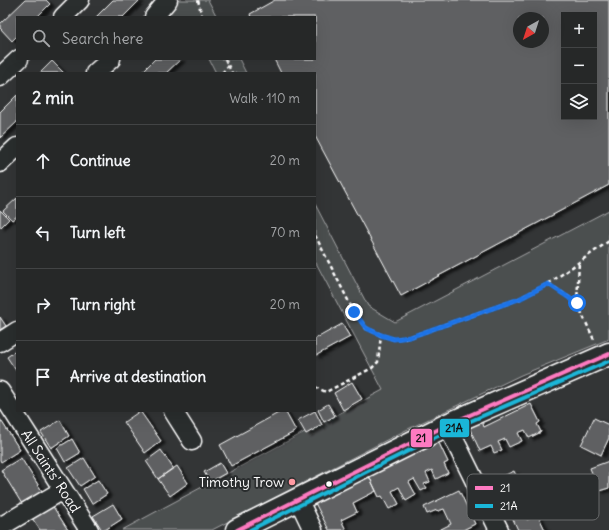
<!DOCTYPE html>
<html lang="en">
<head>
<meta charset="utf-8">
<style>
	:root { --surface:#262828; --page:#323434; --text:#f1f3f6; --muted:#a4a6a8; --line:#424445 }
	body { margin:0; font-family:Delius,sans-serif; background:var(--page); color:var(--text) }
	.controls { position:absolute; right:12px; top:12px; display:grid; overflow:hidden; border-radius:0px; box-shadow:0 4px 16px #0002 }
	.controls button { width:36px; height:36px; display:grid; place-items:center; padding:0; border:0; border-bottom:1px solid var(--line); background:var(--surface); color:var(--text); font:20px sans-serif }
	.compass { position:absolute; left:513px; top:12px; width:36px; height:36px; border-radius:50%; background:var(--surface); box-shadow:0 4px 16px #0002; rotate:219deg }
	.stop { position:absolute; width:12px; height:12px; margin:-9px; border:3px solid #1a73e8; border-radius:50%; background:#fff }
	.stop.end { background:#1a73e8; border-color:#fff; box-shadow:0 1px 4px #0008 }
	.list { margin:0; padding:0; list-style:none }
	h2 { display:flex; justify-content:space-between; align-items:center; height:52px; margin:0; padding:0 16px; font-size:17px }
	h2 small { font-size:13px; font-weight:400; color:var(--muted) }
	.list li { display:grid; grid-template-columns:26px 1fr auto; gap:12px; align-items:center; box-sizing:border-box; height:72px; padding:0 16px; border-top:1px solid var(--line) }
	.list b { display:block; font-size:15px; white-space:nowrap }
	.list em { font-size:13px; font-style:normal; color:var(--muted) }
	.icon { flex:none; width:22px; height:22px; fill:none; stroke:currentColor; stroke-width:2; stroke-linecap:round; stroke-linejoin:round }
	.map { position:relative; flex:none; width:609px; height:530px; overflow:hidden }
	.search { position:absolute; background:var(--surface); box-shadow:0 4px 16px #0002; left:16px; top:16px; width:300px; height:44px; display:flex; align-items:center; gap:10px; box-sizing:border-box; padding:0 14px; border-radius:0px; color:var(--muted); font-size:15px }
	.panel { position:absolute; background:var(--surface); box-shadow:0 4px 16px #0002; left:16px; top:72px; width:300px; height:340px; border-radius:0px }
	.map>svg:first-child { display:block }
</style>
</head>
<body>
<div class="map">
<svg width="609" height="530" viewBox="0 0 609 530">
	<defs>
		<filter id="shadow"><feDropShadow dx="4.5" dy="2.5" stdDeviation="1" flood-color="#0009"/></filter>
	</defs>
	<rect width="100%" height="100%" fill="#333536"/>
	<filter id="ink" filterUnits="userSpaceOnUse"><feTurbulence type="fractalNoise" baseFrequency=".025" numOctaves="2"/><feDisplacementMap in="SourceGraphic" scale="8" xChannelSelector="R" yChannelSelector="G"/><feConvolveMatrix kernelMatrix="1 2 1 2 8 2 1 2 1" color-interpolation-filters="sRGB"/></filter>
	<g filter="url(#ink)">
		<path fill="#4c4f50" stroke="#a6a7a8" d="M162,0H208L217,17H165Z
			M209,59H239L246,73H216Z
			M315,204L368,306L395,322L609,210V339L521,375L406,430L212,530H122L383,390L315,261Z"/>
		<path fill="#5f6162" stroke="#fff" fill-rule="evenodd" filter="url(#shadow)" d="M25,0H46L50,4L37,17H17V36L12,41L0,28V24Z
			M113,0H140L123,17H96Z
			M275,0H609V185L401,296L315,136V73H281L274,59H315V17H251L250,14ZM564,15H594V117H564ZM519,18H543V42H519Z
			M155,59H181L166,73H141Z
			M52,61L64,73H40Z
			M17,95V122L0,138V112Z
			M17,198V216L12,220L3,211Z
			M0,210L9,219L0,228Z
			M0,317L6,326L0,330Z
			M342,324L350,337L315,356V339Z
			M17,350V372L7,357Z
			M352,382L362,399L343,410L334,393Z
			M328,404L335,416L324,422L318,410Z
			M531,404L540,422L537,424L541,432L529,438L525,430L518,433L522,441L509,447L505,439L498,442L502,450L494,453L491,446L480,451L469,427L482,421L484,427Z
			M140,411L161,441L145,453L124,422Z
			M282,411H285L296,431L231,466L220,445Z
			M315,411L322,425L306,434L298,420Z
			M594,418L609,425V438L601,455L581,445Z
			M0,419L20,450L1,462L0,460Z
			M60,420L69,436L51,448L41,432Z
			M72,439L80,453L65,462L57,448Z
			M438,441L448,462L444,464L448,473L436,479L432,470L426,473L430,482L424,484L427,488L421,491L414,479L409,482L416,495L406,501L399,487L392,491L399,504L389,509L382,496L379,497L369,476Z
			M161,450L173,468L158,479L146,461Z
			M21,458L42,491L22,504L1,470Z
			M84,458L95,476L80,486L68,468Z
			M609,461V488L599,491L590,468Z
			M220,463L226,473L210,482L204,472Z
			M177,466L188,483L170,496L158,479Z
			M514,471L519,482L501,492L495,480Z
			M369,476L376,491L353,503L357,512L341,520L346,530H329L315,503Z
			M98,480L107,494L92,504L83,489Z
			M459,490L475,524L463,530H439L451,524L444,509L438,511L437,510L427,514L424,507Z
			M113,504L122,519L105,530H102L93,516Z
			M52,505L68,530H40L32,518Z
			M524,513L527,520L538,515L545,530H518L513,519Z"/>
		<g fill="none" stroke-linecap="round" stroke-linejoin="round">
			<g stroke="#fff" stroke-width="21">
				<path id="minor" d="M63,17L80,0
					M154,17L168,0
					M95,73L111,59
					M0,77L19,59
					M0,163L17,147
					M0,342L17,331
					M0,391L89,530
					M173,411L192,441
					M447,425L499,530
					M298,499L313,530
					M0,527L63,490"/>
			</g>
			<g stroke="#fff" stroke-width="25">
				<path id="major" d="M237,530L447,425L609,354"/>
			</g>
			<path stroke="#fff" stroke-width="2.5" stroke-dasharray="4 3" stroke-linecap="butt" d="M198,0L202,17
				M225,59L232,73
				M222,73L228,66
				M315,235L354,312L366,328L381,335L394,339L410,337L519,299L548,284L609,241
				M549,284L577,303L595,342
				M577,303L579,262
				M315,387L326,392L372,368L378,362L381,335"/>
			<use href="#minor" stroke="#2a2d2e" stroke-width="18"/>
			<use href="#major" stroke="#2a2d2e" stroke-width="22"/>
			<g stroke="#2a2d2e" stroke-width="7">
				<path id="bus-1" d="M237,530L447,425L609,354"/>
			</g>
			<g stroke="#2a2d2e" stroke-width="7">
				<path id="bus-2" d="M250,530L450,430L609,361"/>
			</g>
			<use href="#bus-1" stroke="#fe7ac1" stroke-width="4"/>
			<use href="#bus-2" stroke="#1ab6d8" stroke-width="4"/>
		</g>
	</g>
	<g fill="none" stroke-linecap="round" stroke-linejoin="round" filter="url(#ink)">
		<path stroke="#1a73e8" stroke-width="5" d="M354,312L366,328L381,335L394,339L410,337L519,299L548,284L577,303"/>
	</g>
	<circle fill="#ff9aa2" stroke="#2a2d2e" stroke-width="1.5" cx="292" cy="482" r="4"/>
	<circle fill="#fff" stroke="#2a2d2e" stroke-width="1.5" cx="329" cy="484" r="3.5"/>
	<g text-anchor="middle" stroke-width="4" stroke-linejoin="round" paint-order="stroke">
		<g font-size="14" fill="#fff" stroke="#2a2d2e">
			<text transform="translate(51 471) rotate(57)" y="5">All Saints' Road</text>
		</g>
		<g font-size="14" fill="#fff" stroke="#2a2d2e" text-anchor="end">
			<text x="284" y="487">Timothy Trow</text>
		</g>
	</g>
	<rect x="467" y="474" width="132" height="46" rx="6" fill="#2a2d2e" stroke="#6a6c6d" stroke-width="1"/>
	<rect x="475" y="486" width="18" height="4" fill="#fe7ac1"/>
	<rect x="475" y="504" width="18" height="4" fill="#1ab6d8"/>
	<g font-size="11" fill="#fff">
		<text x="500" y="492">21</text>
		<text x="500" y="510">21A</text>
	</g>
	<g stroke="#2a2d2e" stroke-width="1.5">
		<rect x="439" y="418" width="31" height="20" rx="4" fill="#1ab6d8"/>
		<rect x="410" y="428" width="23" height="20" rx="4" fill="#fe7ac1"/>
	</g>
	<g font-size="11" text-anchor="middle" font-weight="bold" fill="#111">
		<text x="454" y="432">21A</text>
		<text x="421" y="442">21</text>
	</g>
</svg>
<div class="controls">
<button>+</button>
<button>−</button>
<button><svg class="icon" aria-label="layers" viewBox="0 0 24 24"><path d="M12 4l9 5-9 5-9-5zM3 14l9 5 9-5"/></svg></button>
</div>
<svg class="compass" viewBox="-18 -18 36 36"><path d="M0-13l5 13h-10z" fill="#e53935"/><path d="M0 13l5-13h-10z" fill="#a4a6a8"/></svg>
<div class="stop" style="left:577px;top:303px"></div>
<div class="stop end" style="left:354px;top:312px"></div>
<div class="search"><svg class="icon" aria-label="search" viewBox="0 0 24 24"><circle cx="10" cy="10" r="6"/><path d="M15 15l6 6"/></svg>Search here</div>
<section class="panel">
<h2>2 min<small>Walk · 110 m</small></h2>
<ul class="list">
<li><svg class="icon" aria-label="ahead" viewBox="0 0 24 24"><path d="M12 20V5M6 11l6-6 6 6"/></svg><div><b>Continue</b></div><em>20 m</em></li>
<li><svg class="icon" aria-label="left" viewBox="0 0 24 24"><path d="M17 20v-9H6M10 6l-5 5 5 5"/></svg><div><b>Turn left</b></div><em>70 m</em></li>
<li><svg class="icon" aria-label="right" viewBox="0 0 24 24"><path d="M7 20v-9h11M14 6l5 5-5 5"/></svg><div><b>Turn right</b></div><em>20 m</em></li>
<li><svg class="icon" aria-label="arrive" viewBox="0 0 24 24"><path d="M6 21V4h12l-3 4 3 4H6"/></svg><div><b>Arrive at destination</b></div></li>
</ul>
</section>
</div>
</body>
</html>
